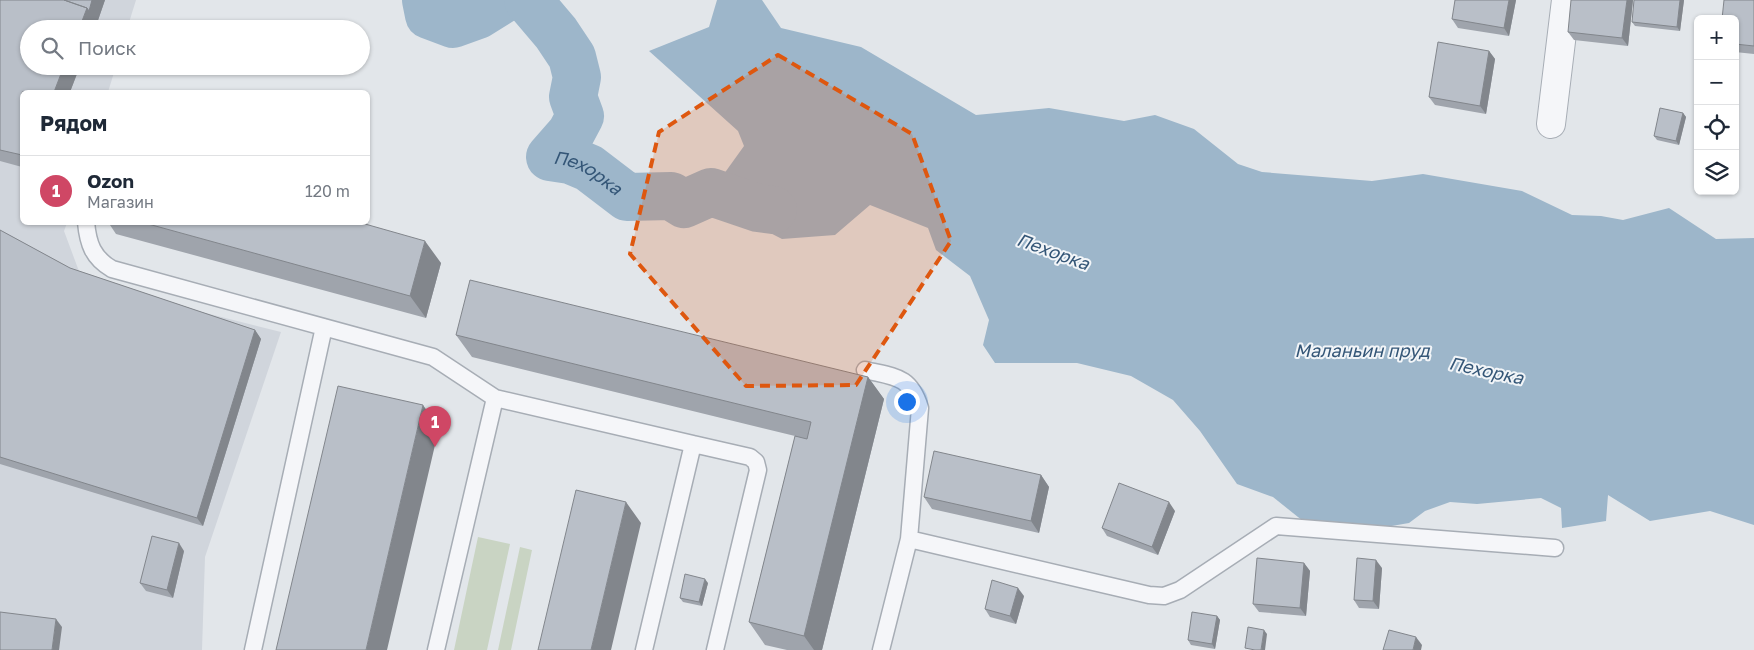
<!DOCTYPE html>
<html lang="ru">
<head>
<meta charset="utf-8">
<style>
	:root { --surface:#fff; --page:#f2f2f3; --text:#1f2937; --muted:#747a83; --line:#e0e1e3; --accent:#cf4765 }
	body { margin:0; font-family:"Golos Text",sans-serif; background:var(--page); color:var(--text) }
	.controls { position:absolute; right:15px; top:15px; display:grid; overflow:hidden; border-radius:8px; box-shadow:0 1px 4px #0004 }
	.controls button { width:45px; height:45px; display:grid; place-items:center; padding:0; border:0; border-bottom:1px solid var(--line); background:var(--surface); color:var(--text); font:25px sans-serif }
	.you { position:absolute; left:906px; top:401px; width:18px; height:18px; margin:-12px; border:4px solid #fff; border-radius:50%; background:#1a73e8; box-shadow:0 0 0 8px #1a73e833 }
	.badge { display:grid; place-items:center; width:32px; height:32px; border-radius:50%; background:var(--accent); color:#fff; font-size:16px; font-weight:700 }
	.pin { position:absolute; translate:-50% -41px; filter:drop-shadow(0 1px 2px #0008) }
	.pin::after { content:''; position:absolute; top:26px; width:18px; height:15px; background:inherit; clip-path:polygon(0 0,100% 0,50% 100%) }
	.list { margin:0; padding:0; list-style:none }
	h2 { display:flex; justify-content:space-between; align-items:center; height:65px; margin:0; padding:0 20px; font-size:21px }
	h2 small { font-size:16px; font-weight:400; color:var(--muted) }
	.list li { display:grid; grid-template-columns:32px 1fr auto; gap:15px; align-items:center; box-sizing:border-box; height:70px; padding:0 20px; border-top:1px solid var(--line) }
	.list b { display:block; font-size:19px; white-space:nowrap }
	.list p { margin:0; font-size:16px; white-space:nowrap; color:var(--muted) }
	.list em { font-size:16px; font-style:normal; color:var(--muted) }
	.icon { flex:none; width:28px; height:28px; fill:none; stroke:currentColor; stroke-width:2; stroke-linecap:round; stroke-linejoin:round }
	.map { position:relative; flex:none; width:1754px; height:650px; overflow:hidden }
	.search { position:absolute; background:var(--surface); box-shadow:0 1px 4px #0004; left:20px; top:20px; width:350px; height:55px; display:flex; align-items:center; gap:12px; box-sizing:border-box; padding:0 18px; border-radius:28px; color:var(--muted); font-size:19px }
	.panel { position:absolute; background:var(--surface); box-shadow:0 1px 4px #0004; left:20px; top:90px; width:350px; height:135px; border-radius:8px }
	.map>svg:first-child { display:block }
</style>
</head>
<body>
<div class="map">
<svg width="1754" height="650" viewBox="0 0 1754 650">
	<rect width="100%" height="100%" fill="#e2e6ea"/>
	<path fill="#d0d5dc" d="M0,0H136L127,29H29V66H116L108,92H22V222L67,223L64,231L83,282L281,332L205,557L202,650H0Z"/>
	<path fill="#c9d4c3" d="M478,537L510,544L487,650H454Z
		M520,547L532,550L511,650H498Z"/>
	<path fill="#9db6ca" d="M717,0H762L781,28L861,47L976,115L1049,108L1124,121L1155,115L1194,129L1238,164L1262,172L1372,181L1423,174L1522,191L1572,215L1601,216L1623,220L1669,208L1716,239L1754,238V525L1710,511L1650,521L1608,495L1606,521L1562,528L1561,508L1541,498L1477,504L1450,502L1425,511L1409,523L1380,528L1303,521L1273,497L1237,484L1200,431L1173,400L1131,376L1077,363H995L983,345L989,320L970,276L936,250L928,228L870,205L835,235L782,239L714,204L711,192L744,146L738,131L649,51L709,27Z"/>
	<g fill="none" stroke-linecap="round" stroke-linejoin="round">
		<g stroke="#9db6ca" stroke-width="48">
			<path d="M426,0L429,15L453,24L478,15L502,0"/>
			<path id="s1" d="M528,0L556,33L572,57L577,77L573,97L580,116L571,133L550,157L570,160L589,168L627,197L671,196L684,204L711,192L758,208L773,210"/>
		</g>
		<g stroke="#a7adb5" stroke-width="19">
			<path id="service" d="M86,222C88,244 93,258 112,269L433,357L495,398L436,650
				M865,370C894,377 910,375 920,408L909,539L881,650
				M495,398L693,444L644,650
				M693,444L750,457L756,462L758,470L715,650
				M909,539L1149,595L1164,596L1180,590L1276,526L1555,548
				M253,650L324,327"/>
		</g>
		<g stroke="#a7adb5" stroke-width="30">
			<path id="minor" d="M1551,124L1566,0"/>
		</g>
		<use href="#service" stroke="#f5f6f9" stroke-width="16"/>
		<use href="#minor" stroke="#f5f6f9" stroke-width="28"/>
	</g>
	<path fill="#9fa4ac" d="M0,0H105L95,29H29V66H80L70,92H22V167L0,161Z
		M1516,0L1509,36L1458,28L1452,19Z
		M1633,0L1628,46L1574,40L1568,32Z
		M1684,0L1680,31L1635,26L1632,22Z
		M1754,0V54L1735,52V19Z
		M1489,51L1495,59L1486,114L1435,105L1429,97Z
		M1683,113L1686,117L1679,145L1657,140L1654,136Z
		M108,222H358L441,263L426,318L116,234Z
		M0,230L70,268L255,330L261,339L203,526L0,464Z
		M456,335L868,377L884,399L822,650H787L765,645L749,622L795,436L472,357Z
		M1041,475L1049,487L1039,533L932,509L924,497Z
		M1175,511L1158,555L1107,536L1102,528Z
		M184,551L173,598L146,591L140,583Z
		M1304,563L1310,571L1306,616L1259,612L1253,604Z
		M1382,568L1379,609L1359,608L1354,600Z
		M708,583L702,606L683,602L680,598Z
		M1024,596L1016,624L990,617L985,609Z
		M1217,616L1220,620L1215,649L1191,645L1188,640Z"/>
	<path fill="#82868c" d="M92,0H105L95,29H79L87,8Z
		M1509,0H1516L1509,36L1504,28Z
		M1627,0H1633L1628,46L1622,38Z
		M1680,0H1684L1680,31L1677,27Z
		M1489,51L1495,59L1486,114L1480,106Z
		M64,66H80L70,92H54Z
		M1683,113L1686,117L1679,145L1676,141Z
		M425,241L441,263L426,318L410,296Z
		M255,330L261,339L203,526L197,518Z
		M868,377L884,399L822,650H814L804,636Z
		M423,405L439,428L387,650H366Z
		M1041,475L1049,487L1039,533L1031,521Z
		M626,502L641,523L611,650H591Z
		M1169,502L1175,511L1158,555L1152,547Z
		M179,543L184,551L173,598L167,590Z
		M1376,560L1382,568L1379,609L1373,601Z
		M1304,563L1310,571L1306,616L1300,608Z
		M705,579L708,583L702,606L699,602Z
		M1018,588L1024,596L1016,624L1010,616Z
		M1217,616L1220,620L1215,649L1212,644Z
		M56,619L62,627L59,650H52Z
		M1264,630L1267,634L1265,650H1261Z
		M1416,637L1422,645L1421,650H1413Z"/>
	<path fill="#b9bfc8" stroke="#82868c" d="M0,0H64L87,8L79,29H29V66H64L54,92H22V155L0,150Z
		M64,0H92L89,11L87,8Z
		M1455,0H1509L1504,28L1452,19Z
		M1571,0H1627L1622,38L1568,32Z
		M1634,0H1680L1677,27L1632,22Z
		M1724,0H1754V46L1735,44V19H1722Z
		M1438,42L1489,51L1480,106L1429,97Z
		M1660,108L1683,113L1676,141L1654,136Z
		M141,222H358L425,241L410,296Z
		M0,230L70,268L255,330L197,518L0,457Z
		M470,280L868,377L804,636L749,622L795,436L807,439L811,422L456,335Z
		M338,386L423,405L366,650H276Z
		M934,451L1041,475L1031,521L924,497Z
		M1119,483L1169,502L1152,547L1102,528Z
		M576,490L626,502L591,650H538Z
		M152,536L179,543L167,590L140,583Z
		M1257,558L1304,563L1300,608L1253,604Z
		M1357,558L1376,560L1373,601L1354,600Z
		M685,574L705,579L699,602L680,598Z
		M992,580L1018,588L1010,616L985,609Z
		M0,612L56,619L52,650H0Z
		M1192,612L1217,616L1212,644L1188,640Z
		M1248,627L1264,630L1261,650H1255L1245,648Z
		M1389,630L1416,637L1413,650H1383Z"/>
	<path fill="#de570f" fill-opacity="0.2" stroke="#de570f" stroke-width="4" stroke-dasharray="10 6" stroke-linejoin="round" d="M778,55L912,134L951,241L856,385L746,386L630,254L659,132Z"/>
	<g text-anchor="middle" stroke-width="4" stroke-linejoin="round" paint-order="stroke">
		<g font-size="18" font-style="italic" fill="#345677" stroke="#f2f5f8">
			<text dy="6" stroke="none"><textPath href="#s1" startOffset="226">Пехорка</textPath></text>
			<text transform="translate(1053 252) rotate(20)" y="6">Пехорка</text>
			<text x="1362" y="357">Маланьин пруд</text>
			<text transform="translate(1486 371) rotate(12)" y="6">Пехорка</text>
		</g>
	</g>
</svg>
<div class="controls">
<button>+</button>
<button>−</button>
<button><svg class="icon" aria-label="locate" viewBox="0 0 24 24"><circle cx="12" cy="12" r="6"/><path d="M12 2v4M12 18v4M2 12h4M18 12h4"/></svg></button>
<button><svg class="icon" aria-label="layers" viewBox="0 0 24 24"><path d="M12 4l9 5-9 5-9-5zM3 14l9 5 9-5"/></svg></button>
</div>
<div class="you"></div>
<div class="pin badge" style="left:435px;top:447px">1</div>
<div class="search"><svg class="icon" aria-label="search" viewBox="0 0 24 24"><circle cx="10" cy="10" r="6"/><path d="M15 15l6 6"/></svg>Поиск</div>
<section class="panel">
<h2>Рядом<small></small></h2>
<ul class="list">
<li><span class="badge">1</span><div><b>Ozon</b><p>Магазин</p></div><em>120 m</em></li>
</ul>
</section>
</div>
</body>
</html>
